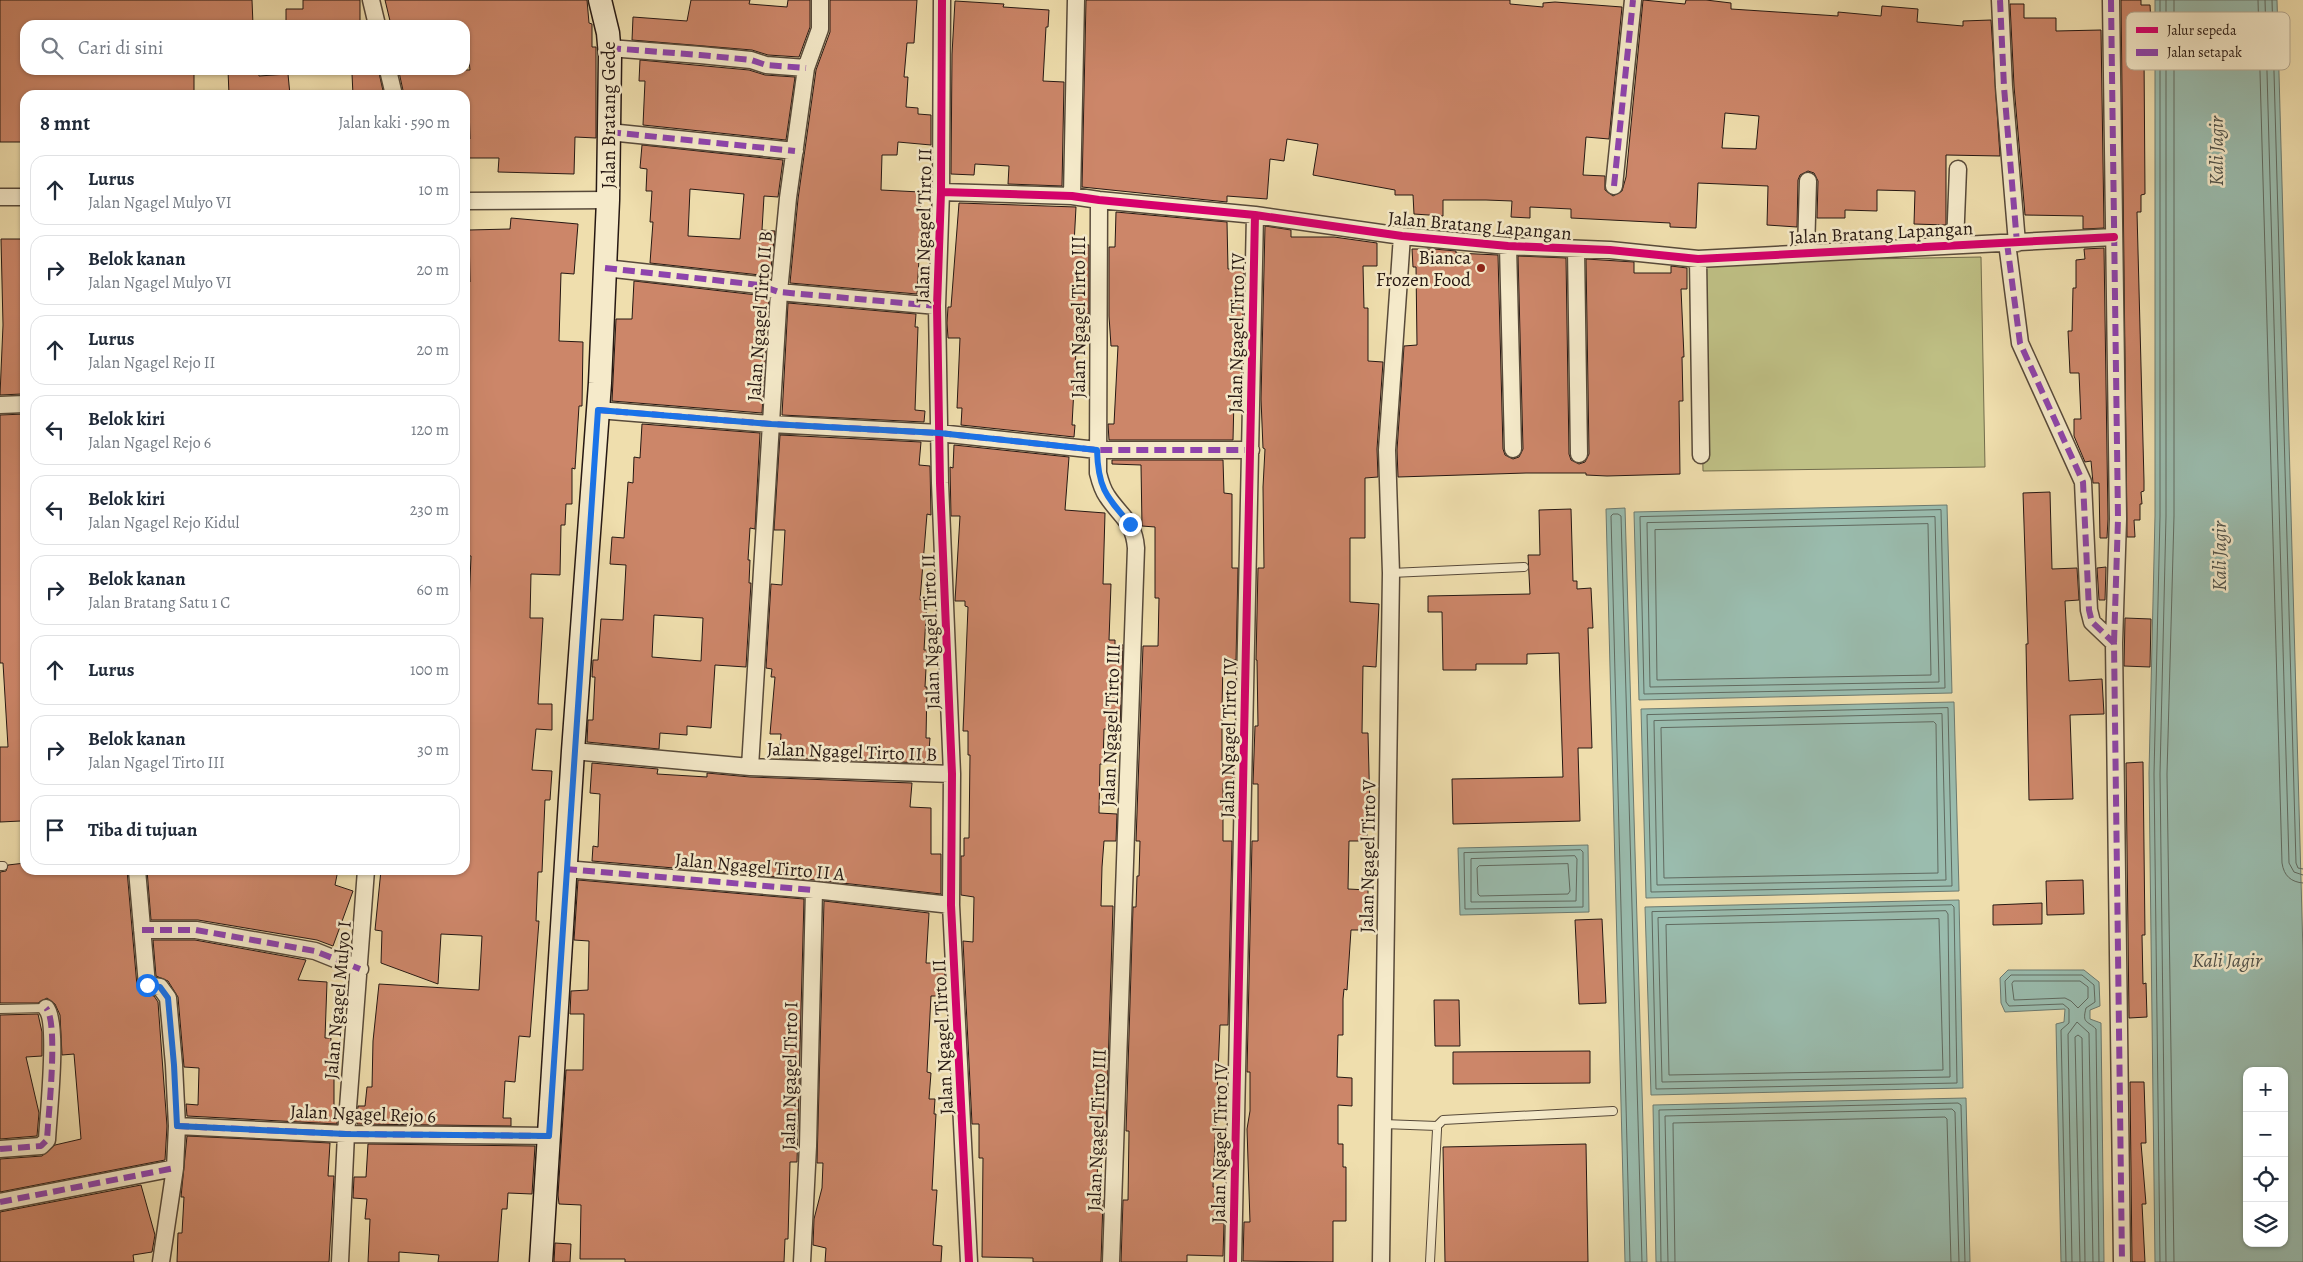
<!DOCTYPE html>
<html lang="id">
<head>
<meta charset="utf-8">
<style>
	:root { --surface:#fff; --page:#f2f2f3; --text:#1f2937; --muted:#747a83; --line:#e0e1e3 }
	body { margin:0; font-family:Alegreya,serif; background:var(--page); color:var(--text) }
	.controls { position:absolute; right:15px; bottom:15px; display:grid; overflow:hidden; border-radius:10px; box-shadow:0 1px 4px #0004 }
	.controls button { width:45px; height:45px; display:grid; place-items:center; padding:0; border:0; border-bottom:1px solid var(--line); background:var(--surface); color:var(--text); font:25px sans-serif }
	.stop { position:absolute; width:15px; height:15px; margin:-11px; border:4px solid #1a73e8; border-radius:50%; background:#fff }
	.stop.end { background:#1a73e8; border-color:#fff; box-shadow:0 1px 5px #0008 }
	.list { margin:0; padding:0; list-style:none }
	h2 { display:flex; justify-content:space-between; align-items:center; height:65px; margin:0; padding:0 20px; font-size:21px }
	h2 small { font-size:16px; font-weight:400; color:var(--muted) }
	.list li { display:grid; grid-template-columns:32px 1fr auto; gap:15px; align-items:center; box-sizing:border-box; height:70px; margin:0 10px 10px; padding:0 10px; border:1px solid var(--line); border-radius:15px }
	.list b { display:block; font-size:19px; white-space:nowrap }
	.list p { margin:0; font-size:16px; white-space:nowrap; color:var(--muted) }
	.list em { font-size:16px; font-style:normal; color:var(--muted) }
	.icon { flex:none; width:28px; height:28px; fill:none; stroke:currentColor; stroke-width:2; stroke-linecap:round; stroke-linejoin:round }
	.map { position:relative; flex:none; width:2303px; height:1262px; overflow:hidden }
	.search { position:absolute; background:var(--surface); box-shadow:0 1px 4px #0004; left:20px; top:20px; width:450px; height:55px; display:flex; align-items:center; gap:12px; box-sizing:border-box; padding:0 18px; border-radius:15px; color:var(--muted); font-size:19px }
	.panel { position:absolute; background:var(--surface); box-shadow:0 1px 4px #0004; left:20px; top:90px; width:450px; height:785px; border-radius:15px }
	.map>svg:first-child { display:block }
</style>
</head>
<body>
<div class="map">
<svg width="2303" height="1262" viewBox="0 0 2303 1262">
	<rect width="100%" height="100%" fill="#efdead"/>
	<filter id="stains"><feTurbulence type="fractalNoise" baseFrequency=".004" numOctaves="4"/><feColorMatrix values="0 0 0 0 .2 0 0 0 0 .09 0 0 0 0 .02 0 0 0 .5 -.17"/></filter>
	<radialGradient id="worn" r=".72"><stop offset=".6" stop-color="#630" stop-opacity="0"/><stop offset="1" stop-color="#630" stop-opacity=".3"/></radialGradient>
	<path fill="#bfc085" stroke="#726c4c" d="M1981,257L1985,467L1703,471L1699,262Z"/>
	<path fill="#9abcae" stroke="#6c7a70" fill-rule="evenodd" d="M2155,0H2277L2303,953V1262H2155L2149,773L2155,516ZM2247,1071H2284V1243H2247Z
		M1947,505L1952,693L1639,700L1634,512Z
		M1625,508L1647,1262H1625L1606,509Z
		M1954,702L1959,891L1646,898L1641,709Z
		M1588,845L1589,912L1460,915L1458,848Z
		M1959,900L1963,1088L1651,1095L1645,907Z
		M2008,970H2084L2099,982L2100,1006L2090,1010V1019L2101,1023L2104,1262H2061L2056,1024L2064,1022L2065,1009L2005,1012L2001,1003L2000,978Z
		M1966,1098L1970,1262H1656L1653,1105Z"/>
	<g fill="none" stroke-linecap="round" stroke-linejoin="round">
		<path stroke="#606a60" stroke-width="1" d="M2258,0L2282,863C2284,876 2291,882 2303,883
			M2265,0L2289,863L2294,872L2303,875
			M2272,0L2296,863L2298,868L2303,869
			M1941,510L1945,688L1644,694L1640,517Z
			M1935,517L1939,682L1650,687L1647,523Z
			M1928,524L1931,675L1657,680L1655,530Z
			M1948,708L1952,886L1651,892L1647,715Z
			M1942,714L1946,880L1657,885L1654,721Z
			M1934,722L1936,724L1938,873L1664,878L1661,728Z
			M1581,850L1583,852V907L1465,909L1464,853Z
			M1575,856L1577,859L1576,901L1471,902V859Z
			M1568,864L1570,891L1568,894L1480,896L1478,894L1477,868L1479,866Z
			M1952,905L1954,907L1957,1083L1656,1089L1652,912Z
			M1946,911L1948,914L1950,1077L1662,1082L1658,918Z
			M1939,919L1943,1070L1669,1075L1666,925Z
			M2014,981H2080L2088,987V998L2078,1008L2071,1001L2065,998L2014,1000L2012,984Z
			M1630,1262L1611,516L1613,514H1618L1621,516L1642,1262
			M1661,1262L1659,1110L1958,1103L1961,1105L1965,1262
			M1668,1262L1665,1116L1952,1109L1955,1112L1959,1262
			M1675,1262L1673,1123L1945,1117L1947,1119L1951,1262
			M2066,1262L2061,1030L2069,1023V1009L2063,1004L2009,1006L2006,1002L2005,981L2011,975H2082L2094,985L2095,1002L2086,1008C2082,1024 2087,1020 2096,1029L2099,1262
			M2072,1262L2068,1034L2077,1022L2089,1033L2093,1262
			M2080,1262L2075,1037L2078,1035L2082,1038L2085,1262
			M2160,1262L2154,774L2160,516V0
			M2166,1262L2160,774L2166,516V0
			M2174,1262L2167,774L2174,516V0"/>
	</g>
	<path fill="#cc8669" stroke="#261813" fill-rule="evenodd" d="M0,0H252L253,25H25V70H194V95H25V142H0Z
		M303,0H360V25H286V9H303Z
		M385,0H587L589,23L592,24V47H596V138L575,137L574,174L498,172L499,158H465V139H470L469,105H465V95H404L399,72H403L402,70H470L465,25H391Z
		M691,0H750L749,4L787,7L788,0H810V27L799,57L768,55L752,50L632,40L633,17L687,21Z
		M830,0H917L914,43H907L904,77H908L906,107L918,108V114L931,115V145L898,142L897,155H882L881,190L920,192L921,223L917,294L790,283L798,199L816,70L830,32Z
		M1086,0H1510V4L1543,7V3L1555,2L1622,7L1609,139L1586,137L1583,175L1605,176V190L1613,196L1622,191L1626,177L1643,0L1685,4L1686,0H1706L1731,3V9L1838,16V12L1881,16L1882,6L1918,9L1917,22L1963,26V21L1991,20L2000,156L1946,155V225L1914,224L1915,191L1877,190V211L1845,210V218H1817L1818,181L1814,173L1808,171L1800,175L1798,180L1797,227L1767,225L1768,186L1698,183L1696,228L1670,227V223L1571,218V209L1530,207V218L1511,217L1512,201L1486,200H1443V216L1414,214L1413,195H1395V190L1313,175L1318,144L1287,139L1284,161L1270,159L1267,199L1227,196V202L1082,187ZM1725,113L1759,116L1756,149L1722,148Z
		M2121,0H2141V5H2150L2151,24H2145L2147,56H2144L2145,194L2141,195V212H2137L2144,481V491L2141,492L2142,504H2140V520H2134L2135,537H2127Z
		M955,1L1004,4L1003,7L1049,10L1048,27H1046L1043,81L1064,82L1062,186L1008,184L1009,166L975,164L974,175L951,174L952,54Z
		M2010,4H2024V18H2056V31L2101,30L2104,228L2083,229V216L2025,215L2014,86Z
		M640,60L749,70L765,75L795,77L786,140L643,125L645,81H639Z
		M228,70H258L259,76L288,74L290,95H229Z
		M379,73L384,95H353L352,74Z
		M642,145L783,160L778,197L764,196L762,230L775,231L770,278L760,275L650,263L653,222H650L652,191H646L647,169L640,168ZM690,189L744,194L740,239L688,236Z
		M959,203L1076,207L1074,244L1089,245V314H1078L1072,425H1075L1074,437L961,425L962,408H957L960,338H948L947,323L948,307H951Z
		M1116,212L1227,222L1228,269H1244L1241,398H1234L1233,440H1109L1108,424H1114L1118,346H1111L1109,316V247H1115Z
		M511,218L578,224L574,274L561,273L559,341L583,342L582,406H579L575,469L572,468V504H566L565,525H561L560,575L531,574L530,618H543L538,704H552V730L536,729L532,770L552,771L550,800H545L542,872H538L536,921H539L530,1037L519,1036L515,1082L505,1081L503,1118H511V1126L357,1124L358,1106H365L367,1087H372L373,1041L379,984L479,990L482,936L441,934L438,984L381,963L382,931L375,930L381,870H465V704L471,556L465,555V282H470L469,230L510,229Z
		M1265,226L1291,230V237H1334L1377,243V266H1363L1364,308H1368V361L1383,362L1377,449L1378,477L1365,478V538H1350V602L1379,604L1376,667L1363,666L1362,733H1368L1370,812H1368L1367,841H1349L1348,889L1368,890V908H1364V930H1351L1347,990L1344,989L1343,999V1035H1338L1337,1077L1352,1078V1106L1338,1105V1144H1343V1167H1346V1221H1333V1262L1243,1261L1244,1222H1250L1247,1129L1250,1111V1072H1247L1252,841H1258V784H1253L1255,726H1258L1257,660H1256L1258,568H1264L1263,487L1265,449L1263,448L1261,399Z
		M1,239H25V343H23L22,394L0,395L3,325Z
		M2104,248L2108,519L2107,538H2100L2099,483H2093L2091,461L2085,462L2074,436V419H2081L2079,373H2070L2068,331H2072L2073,288H2076V260L2085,259L2084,249Z
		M1412,249H1434L1456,251V253L1498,255L1503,449L1505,455L1513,459L1519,457L1523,449L1518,256L1566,258L1569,454L1571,460L1579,464L1585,462L1589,454L1586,259L1634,262V273H1671V266L1687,268V289H1681L1684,357H1682L1683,401H1679L1680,474L1607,476L1586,475V473H1526L1398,477L1397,450L1404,346L1417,345L1416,267H1413Z
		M634,281L757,295L769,299L762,413L612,401L616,319H632Z
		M788,303L916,314L915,327H918L915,410L925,411L924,422L782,415Z
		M25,414V814H21V821L0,822V747H8L3,663H0V415Z
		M642,424L760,433L755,529L750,528L748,560H750L749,583H751L746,667L715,665L711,728L687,726V735L660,733L659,749L587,742L588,720H593L595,677H592L593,660H598L601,619L623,620L626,565L610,564L612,537L624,538L628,482L633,483L634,457L640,458ZM654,615L703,618L701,661L652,657Z
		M780,435L921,442L919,465L930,466L931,515L927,514L920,600L927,601L924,650H927L925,687H927L926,738H930L928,763L779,758L781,734H770L775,677H771L772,669L766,668L771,584L782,585L784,549L785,530H774Z
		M954,445L1069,457L1065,510L1105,513L1103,584H1111L1109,640H1115V645H1123L1120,729H1104L1103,764H1100L1099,813L1117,814L1116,841H1104L1102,867L1101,906H1113L1106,1130H1098L1097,1200H1103L1101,1262H1033V1258L982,1257L983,1158H979V1124H972L963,941L973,942L974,897L961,895V856H964V838H969L970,755H968V731H963L968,607L965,606V601H955L960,516H951L950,467L953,468Z
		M1112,460H1223L1224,493L1232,494V568H1238L1236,660H1223L1222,709V763H1233V783H1223V841H1232L1228,1025H1220L1213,1187H1215V1223H1224L1223,1256L1187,1255V1262H1121L1123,1200H1128L1129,1131H1126L1133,907H1136L1137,876H1139L1140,841H1136L1143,646H1158L1159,598H1155V527L1142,526L1141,465L1112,464Z
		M2050,492L2052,569L2077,568L2079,600L2065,601L2069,681L2102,679L2104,714L2070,715L2073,799L2029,800L2026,644H2028L2023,493Z
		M1571,509L1573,581H1577V589L1591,588L1593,628H1588L1592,748H1578L1580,821L1453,824L1452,779L1563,777L1559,653L1527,654V664H1476V670H1443L1442,612H1428V596L1530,594L1528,555H1540L1539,510Z
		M2106,567L2105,600H2099L2097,568Z
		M2125,618L2151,619L2150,667L2124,666Z
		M2143,762L2145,935H2142L2143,984L2146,983L2147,1017L2129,1018L2126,763Z
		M592,763L658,769L657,774L707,777V773L750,777L912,783L910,807L931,808V854H941V894L815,880L592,861L593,846L598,847L600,794L590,793Z
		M25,863V870H127L137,986L141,993L154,996L158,1002L167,1126L165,1160L0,1192V1159L42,1156L55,1145L81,1139L74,1054L62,1055L60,1015L55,1004L47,998L38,1003H0V872L6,871L8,865Z
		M147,870H338L335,885L353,891L333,946L317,940L198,920H151Z
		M578,880L804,899L797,1162H790L788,1239H785L784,1262H625V1259H580L581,1205L559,1204L558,1195L566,1070H583L584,1014H570L571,991L588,990L589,941L574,940Z
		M2083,880L2084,914L2047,915L2046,881Z
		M824,901L929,913L926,963H944L946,996H931L927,1072L931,1073L929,1099H935L934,1114H936L932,1190H937L933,1245L942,1246L941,1262H825L826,1248L813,1245L814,1219L822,1188L823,1163H817Z
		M2042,903V924L1993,925V905Z
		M1602,919L1606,1003L1579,1004L1575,920Z
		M153,940H195L306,960L298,980L327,982L325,1038H331L330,1058H334V1105L338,1106L337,1124L187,1116L186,1104L198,1105L199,1068L184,1067L178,997L168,981L156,976Z
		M1434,1000H1459L1460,1046H1435Z
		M38,1014L42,1032V1056L26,1057L39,1113L37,1136L0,1139V1015Z
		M1590,1051V1083L1453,1084V1052Z
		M2130,1082H2144L2146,1143H2141L2146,1204H2142L2145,1262H2132Z
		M187,1136L330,1143L328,1176H334L329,1262H177L178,1233H182L184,1197H181Z
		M368,1144L535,1146L532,1194L508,1193L507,1209H502L498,1262H438L439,1255L399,1252V1262H368L370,1219H365L367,1199L353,1198L354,1177H366Z
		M1586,1144L1588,1262H1445L1443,1147Z
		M141,1185L155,1235L152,1252L133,1255L134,1262H0V1212Z
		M555,1243L571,1244L570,1262H554Z"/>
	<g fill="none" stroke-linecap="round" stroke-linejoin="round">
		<g stroke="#584a3a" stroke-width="10">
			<path id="service" d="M1391,573L1524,567
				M0,866H3
				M0,1009L46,1008
				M1383,1124L1437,1126
				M1430,1262L1437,1130V1126L1443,1120L1613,1111"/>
		</g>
		<g stroke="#584a3a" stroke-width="19">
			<path id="minor" d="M371,0L377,25
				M942,0L941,192L937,306L940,483L952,774L951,905L969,1262
				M2000,0L2004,87L2017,243
				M2111,0L2118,519L2114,643
				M609,48L700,55L751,60L766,65L806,68
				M388,70L394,95
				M609,132L795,151
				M1614,186L1633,0
				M941,192L1072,196L1099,200L1255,215L1402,236L1508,246L1610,250L1698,259L2114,237
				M1072,196L1076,0
				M0,197H25
				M1099,200L1098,473C1100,481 1102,489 1107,496C1120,516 1134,521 1136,548L1111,1262
				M465,201L608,200
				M2007,243L2020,343L2083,482L2089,610L2092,622L2114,643L2122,1262
				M1955,244L1958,169
				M1508,246L1513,449
				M1576,249L1579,454
				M1806,252L1808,181
				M1698,259L1701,455
				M605,268L759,285L779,292L937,306
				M0,405L25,404
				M598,410L771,424L939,433L1097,450H1251
				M573,751L750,767L952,774
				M750,767L779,292L788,198L806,68L820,29V0
				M565,869L814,890L951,905
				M137,870L147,985L160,987L168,998L174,1065L177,1126L175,1168L161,1262
				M142,930H196L315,951L360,969
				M177,1126L346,1134L549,1136
				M0,1149L41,1146L47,1140C48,1117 59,1022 46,1008
				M0,1202L175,1168
				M340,1262L346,1134L366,870
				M802,1262L808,1146L814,890
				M1233,1262L1255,215
				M1381,1262L1391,573L1387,450L1402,236"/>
		</g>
		<g stroke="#261813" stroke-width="25">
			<path id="secondary" d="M541,1262L573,751L600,383L608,200L610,56L608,33L600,0"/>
		</g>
		<use href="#service" stroke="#f5eaca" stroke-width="8"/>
		<use href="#minor" stroke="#f5eaca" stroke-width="16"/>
		<use href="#secondary" stroke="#f5eaca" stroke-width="22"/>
		<path stroke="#8e44ad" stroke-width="6" stroke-dasharray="12 6" stroke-linecap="butt" d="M2000,0L2004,87L2017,243
			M2111,0L2118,519L2114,643
			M609,48L700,55L751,60L766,65L806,68
			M609,132L795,151
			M1614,186L1633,0
			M2007,243L2020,343L2083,482L2089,610L2092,622L2114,643L2122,1262
			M605,268L759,285L779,292L937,306
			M598,410L771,424L939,433L1097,450H1251
			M565,869L814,890
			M142,930H196L315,951L360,969
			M177,1126L346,1134L549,1136
			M0,1149L41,1146L47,1140C48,1117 59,1022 46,1008
			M0,1202L175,1168"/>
		<g stroke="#f5eaca" stroke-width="11">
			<path id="cycleway" d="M942,0L941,192L937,306L940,483L952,774L951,905L969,1262
				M941,192L1072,196L1099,200L1255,215L1402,236L1508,246L1610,250L1698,259L2114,237
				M1233,1262L1255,215"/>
		</g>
		<use href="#cycleway" stroke="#d6006c" stroke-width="8"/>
	</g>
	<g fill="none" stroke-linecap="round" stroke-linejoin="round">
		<path stroke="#1a73e8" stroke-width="6" d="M147,985L160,987L168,998L174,1065L177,1126L346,1134L549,1136L598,410L771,424L939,433L1097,450C1098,488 1106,496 1130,524"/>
	</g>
	<circle fill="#8f2418" stroke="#f5eaca" stroke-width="2" cx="1481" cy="268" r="5"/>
	<g text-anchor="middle" stroke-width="5" stroke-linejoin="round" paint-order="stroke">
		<g font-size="19" fill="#261813" stroke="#f5eaca">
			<text transform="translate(608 115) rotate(-90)" y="7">Jalan Bratang Gede</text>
			<text transform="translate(1480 225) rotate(5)" y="7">Jalan Bratang Lapangan</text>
			<text transform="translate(923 226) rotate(-89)" y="7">Jalan Ngagel Tirto II</text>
			<text transform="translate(1881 232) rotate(-3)" y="7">Jalan Bratang Lapangan</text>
			<text transform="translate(759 316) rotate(-86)" y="7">Jalan Ngagel Tirto II B</text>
			<text transform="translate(1078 317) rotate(-90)" y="7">Jalan Ngagel Tirto III</text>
			<text transform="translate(1236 333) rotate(-89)" y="7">Jalan Ngagel Tirto IV</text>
			<text transform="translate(930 632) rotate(-92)" y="7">Jalan Ngagel Tirto II</text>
			<text transform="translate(1110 725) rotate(-88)" y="7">Jalan Ngagel Tirto III</text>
			<text transform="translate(1228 738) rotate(-89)" y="7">Jalan Ngagel Tirto IV</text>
			<text transform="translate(852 751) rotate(2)" y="7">Jalan Ngagel Tirto II B</text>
			<text transform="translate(1367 856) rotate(-89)" y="7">Jalan Ngagel Tirto V</text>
			<text transform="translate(760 866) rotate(5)" y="7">Jalan Ngagel Tirto II A</text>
			<text transform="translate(337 1000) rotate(-85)" y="7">Jalan Ngagel Mulyo I</text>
			<text transform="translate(942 1037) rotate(-93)" y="7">Jalan Ngagel Tirto II</text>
			<text transform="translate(789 1076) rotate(-89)" y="7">Jalan Ngagel Tirto I</text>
			<text transform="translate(363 1113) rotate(2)" y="7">Jalan Ngagel Rejo 6</text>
			<text transform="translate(1096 1130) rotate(-88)" y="7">Jalan Ngagel Tirto III</text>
			<text transform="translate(1219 1143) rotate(-89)" y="7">Jalan Ngagel Tirto IV</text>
		</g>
		<g font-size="19" fill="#261813" stroke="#f5eaca" text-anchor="end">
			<text x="1471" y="264">Bianca<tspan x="1471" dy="22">Frozen Food</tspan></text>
		</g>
		<g font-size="20" font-style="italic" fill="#4f5149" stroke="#f5eaca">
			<text transform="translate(2216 151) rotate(-90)" y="7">Kali Jagir</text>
			<text transform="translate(2219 556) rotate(-90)" y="7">Kali Jagir</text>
			<text x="2227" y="967">Kali Jagir</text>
		</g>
	</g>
	<rect x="2126" y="12" width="164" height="58" rx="8" fill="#f5eaca" stroke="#b7ab93" stroke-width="1"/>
	<rect x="2136" y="27" width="22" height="6" fill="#d6006c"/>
	<rect x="2136" y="49" width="22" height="7" fill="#8e44ad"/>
	<g font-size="14" fill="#261813">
		<text x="2167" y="35">Jalur sepeda</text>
		<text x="2167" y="57">Jalan setapak</text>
	</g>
	<rect width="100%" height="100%" filter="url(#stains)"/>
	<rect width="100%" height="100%" fill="url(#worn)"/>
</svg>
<div class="controls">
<button>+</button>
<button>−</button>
<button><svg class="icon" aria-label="locate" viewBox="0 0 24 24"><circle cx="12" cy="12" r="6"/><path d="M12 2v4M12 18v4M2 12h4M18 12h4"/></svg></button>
<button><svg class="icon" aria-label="layers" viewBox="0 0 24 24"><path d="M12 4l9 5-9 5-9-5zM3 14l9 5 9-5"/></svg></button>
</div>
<div class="stop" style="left:147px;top:985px"></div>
<div class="stop end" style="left:1130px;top:524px"></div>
<div class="search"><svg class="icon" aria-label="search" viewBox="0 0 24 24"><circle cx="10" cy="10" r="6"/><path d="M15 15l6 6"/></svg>Cari di sini</div>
<section class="panel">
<h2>8 mnt<small>Jalan kaki · 590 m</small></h2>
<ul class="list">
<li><svg class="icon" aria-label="ahead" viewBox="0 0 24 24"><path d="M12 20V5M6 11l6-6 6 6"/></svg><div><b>Lurus</b><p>Jalan Ngagel Mulyo VI</p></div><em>10 m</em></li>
<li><svg class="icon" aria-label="right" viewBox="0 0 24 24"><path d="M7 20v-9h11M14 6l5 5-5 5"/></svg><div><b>Belok kanan</b><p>Jalan Ngagel Mulyo VI</p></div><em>20 m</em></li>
<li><svg class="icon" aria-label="ahead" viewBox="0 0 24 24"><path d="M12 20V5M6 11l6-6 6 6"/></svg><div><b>Lurus</b><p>Jalan Ngagel Rejo II</p></div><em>20 m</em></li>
<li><svg class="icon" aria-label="left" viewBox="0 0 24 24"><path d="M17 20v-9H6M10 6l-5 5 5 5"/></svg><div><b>Belok kiri</b><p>Jalan Ngagel Rejo 6</p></div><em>120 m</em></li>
<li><svg class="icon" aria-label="left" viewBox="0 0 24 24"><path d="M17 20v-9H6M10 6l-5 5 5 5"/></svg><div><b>Belok kiri</b><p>Jalan Ngagel Rejo Kidul</p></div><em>230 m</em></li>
<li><svg class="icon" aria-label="right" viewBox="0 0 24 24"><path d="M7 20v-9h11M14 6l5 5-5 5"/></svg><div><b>Belok kanan</b><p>Jalan Bratang Satu 1 C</p></div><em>60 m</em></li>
<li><svg class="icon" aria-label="ahead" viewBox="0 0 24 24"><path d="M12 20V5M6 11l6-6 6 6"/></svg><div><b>Lurus</b></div><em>100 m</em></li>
<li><svg class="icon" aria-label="right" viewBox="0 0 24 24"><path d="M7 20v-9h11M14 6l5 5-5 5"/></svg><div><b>Belok kanan</b><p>Jalan Ngagel Tirto III</p></div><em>30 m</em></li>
<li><svg class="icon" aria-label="arrive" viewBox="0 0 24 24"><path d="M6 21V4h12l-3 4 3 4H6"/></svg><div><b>Tiba di tujuan</b></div></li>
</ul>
</section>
</div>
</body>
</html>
